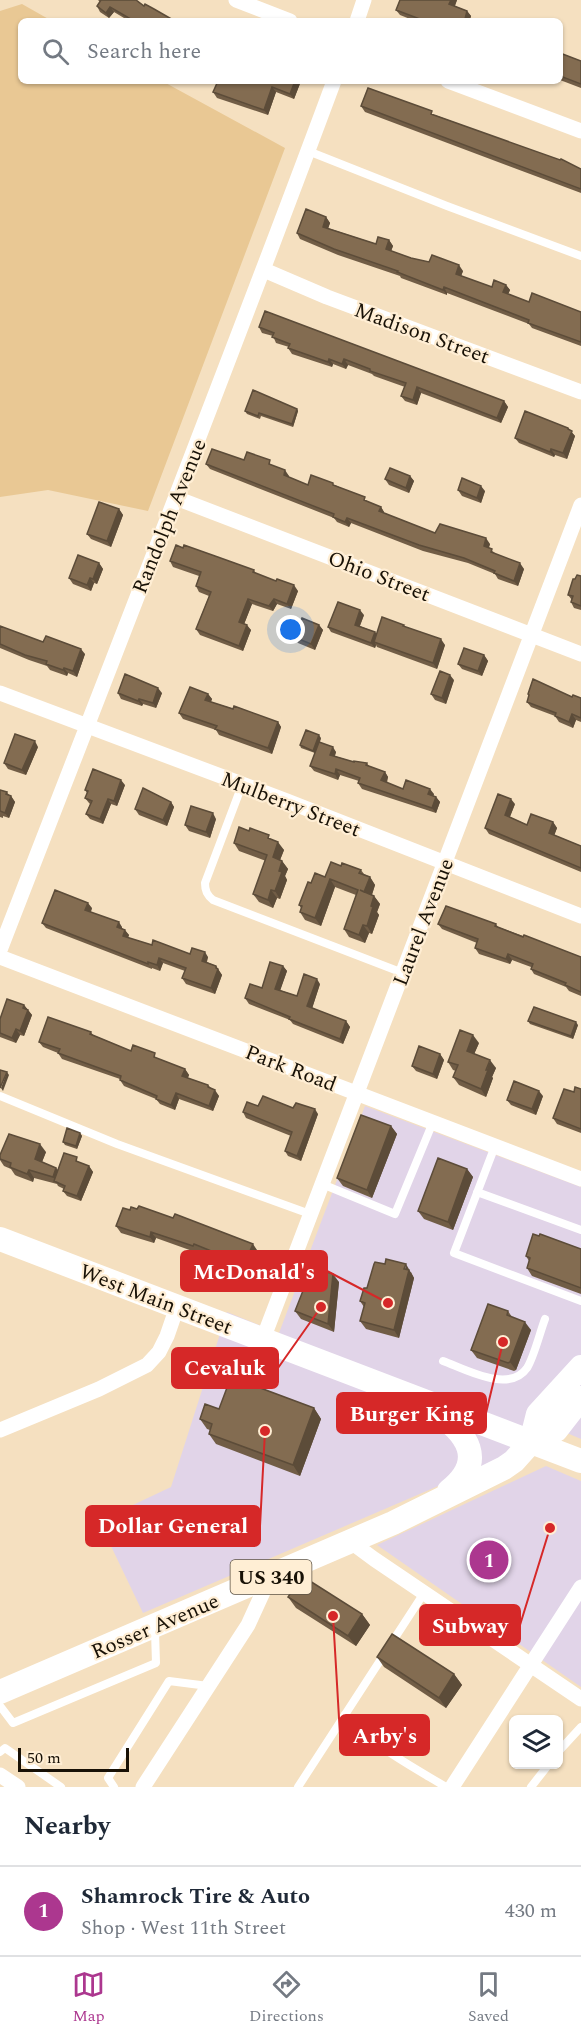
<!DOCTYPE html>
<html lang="en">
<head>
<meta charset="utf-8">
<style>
	:root { --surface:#fff; --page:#f6f6f7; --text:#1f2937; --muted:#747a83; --line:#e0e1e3; --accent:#ac378f }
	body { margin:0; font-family:Spectral,serif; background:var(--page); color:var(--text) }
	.controls { position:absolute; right:18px; bottom:18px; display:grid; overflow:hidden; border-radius:9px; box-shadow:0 2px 4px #0004 }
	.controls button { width:54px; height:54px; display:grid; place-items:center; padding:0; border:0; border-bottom:2px solid var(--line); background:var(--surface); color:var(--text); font:30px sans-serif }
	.scale { position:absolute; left:18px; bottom:15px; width:111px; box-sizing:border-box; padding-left:6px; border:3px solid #181106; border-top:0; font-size:16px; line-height:21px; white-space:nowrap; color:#181106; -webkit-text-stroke:4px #ffeed4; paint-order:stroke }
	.you { position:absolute; left:291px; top:630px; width:21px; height:21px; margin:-15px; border:4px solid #fff; border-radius:50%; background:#1a73e8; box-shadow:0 0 0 9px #1a73e833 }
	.badge { display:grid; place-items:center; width:39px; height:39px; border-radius:50%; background:var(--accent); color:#fff; font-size:20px; font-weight:700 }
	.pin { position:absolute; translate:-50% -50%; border:3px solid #fff; box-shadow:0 2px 6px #0006 }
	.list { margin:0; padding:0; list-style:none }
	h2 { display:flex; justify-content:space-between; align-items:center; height:78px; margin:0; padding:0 24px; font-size:26px }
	h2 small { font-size:20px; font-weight:400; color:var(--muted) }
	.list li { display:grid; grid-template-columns:39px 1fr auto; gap:18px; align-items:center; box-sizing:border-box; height:90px; padding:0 24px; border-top:2px solid var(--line) }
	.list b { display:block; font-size:22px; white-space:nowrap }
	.list p { margin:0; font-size:20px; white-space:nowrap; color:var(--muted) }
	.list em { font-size:20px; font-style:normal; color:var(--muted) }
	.icon { flex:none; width:33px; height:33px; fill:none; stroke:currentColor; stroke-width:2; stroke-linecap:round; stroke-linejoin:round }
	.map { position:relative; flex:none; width:581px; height:1787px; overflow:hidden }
	.search { position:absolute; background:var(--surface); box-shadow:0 2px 4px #0004; left:18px; right:18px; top:18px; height:66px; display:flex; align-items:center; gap:15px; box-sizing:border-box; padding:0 21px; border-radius:9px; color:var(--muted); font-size:22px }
	.sheet { height:168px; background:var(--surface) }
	nav { display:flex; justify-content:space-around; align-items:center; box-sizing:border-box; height:84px; border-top:2px solid var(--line); background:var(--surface); font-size:16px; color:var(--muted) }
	nav a { display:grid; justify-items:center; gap:3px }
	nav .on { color:var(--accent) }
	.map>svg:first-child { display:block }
</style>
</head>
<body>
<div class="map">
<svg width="581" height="1787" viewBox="0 0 581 1787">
	<rect width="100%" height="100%" fill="#f5e0c0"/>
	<path fill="#e1d4e8" d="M365,1106L581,1187V1439L534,1419L501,1459L143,1613L99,1521L171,1487L227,1312L279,1333Z
		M546,1466L581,1481V1687L377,1545Z"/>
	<path fill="#e9c894" d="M22,4L52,21H21V81H162L285,148L148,511L48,490L0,497V11Z"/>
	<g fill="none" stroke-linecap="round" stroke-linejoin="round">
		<path stroke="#fff" stroke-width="8" d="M308,151L447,206L581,256
			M242,785L205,883C205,891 207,895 213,900L403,973
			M0,1096L117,1144L310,1214
			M495,1146L454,1253L581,1301
			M322,1184L395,1214L433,1122
			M477,1192L581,1230
			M443,1361C465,1369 509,1394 527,1368C534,1357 540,1332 545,1319
			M0,1706L13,1723L156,1663L155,1631
			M345,1714C369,1744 413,1767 446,1787
			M0,1752L5,1748L61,1787
			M558,1752L581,1727
			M114,1787L108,1778L169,1681L208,1686
			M298,1787L424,1593
			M531,1787L549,1764"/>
		<path stroke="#fff" stroke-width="15" d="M236,0L290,21
			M357,21L364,0
			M448,81L581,131
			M264,270L327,297L581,392
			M176,498L581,654
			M0,693L287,801L581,916
			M0,950C112,661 226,372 334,81
			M0,957L581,1179
			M263,1339L581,505
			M0,1430L99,1389L147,1365L159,1352L167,1336L177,1307
			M351,1542L374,1559L581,1699
			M0,1775L18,1787
			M143,1787L248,1625L270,1577
			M452,1787L581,1587"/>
		<path stroke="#fff" stroke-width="24" d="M0,1239L581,1461
			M434,1411C468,1433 487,1461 449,1491
			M531,1442L538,1414L581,1367
			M0,1692L393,1523L504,1468L514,1461L531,1442L556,1430L581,1398"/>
	</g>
	<path fill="#715d46" d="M98,0H136L144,6L175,21H129L114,12L109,18L100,12L97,6L100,2Z
		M400,0H457L455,6L467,11L471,16L470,21H471H415L400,15L396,10Z
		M560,53L581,61V88L560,80Z
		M301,81L294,99L276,92L268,115L217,98L213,92Z
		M361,106L435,115L581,169V193L365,112Z
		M326,217L330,223L328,228L376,244L389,240L393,246L391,251L411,258L463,271L461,276L492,287L506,285L510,290L508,294L529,302L581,312V346L532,328L529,324L447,293V295L401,278L400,276L338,255L300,239L297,233Z
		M259,327L504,401L508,407L501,423L421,393L417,405L405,401L401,396L405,387L374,376L372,374L348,365L346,369L333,364L332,367L292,354L288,348L289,347L276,343L273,336L262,333Z
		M297,409L298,411L293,427L261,416L260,419L247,414L245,411Z
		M568,428L575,436L567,459L555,455L554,457L519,443L515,438Z
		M244,460L274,466L289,476V477L308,485H335L369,502L381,507L384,512V513L435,533L490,544L489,548L496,554L524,569L518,586L498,579L495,574L468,563L423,551L351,523L349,527L337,522L334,518L210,469L206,464Z
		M410,476L414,481L409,493L389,485L385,479Z
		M458,490L485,491L481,503L462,496Z
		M119,509L123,515L111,547L91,539L87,534Z
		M170,561L254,570L256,574L298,591L291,609L277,604L273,611L252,604L244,624L251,630L243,651L200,635L196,629L209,596L199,592L196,586L199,576L173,567Z
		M99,563L103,569L97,584L94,583L91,591L73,584L69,578Z
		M581,576V610L574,608L571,602L572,600L568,595L575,579Z
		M364,615L360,626L375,632L376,634L405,627L445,645L437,669L377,647L376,645L375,648L331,632L328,627Z
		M319,625L323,630L315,650L298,643L294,637Z
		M0,626L43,642L85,654L77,677L68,673L67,676L50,670L47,666L29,660L0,648Z
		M484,655L488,661L482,676L462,669L458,664Z
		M454,680L446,704L435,700L431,694Z
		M118,693H162L156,708L143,704L142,706L121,699Z
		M208,694L212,699L211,702L278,722L281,727L272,754L219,735L216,730L183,719L179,713Z
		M528,694L581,698V722L576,720L573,728L559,722L555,716L531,707L527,702L529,696Z
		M321,738L320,742L336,752L335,756L354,762L367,763L369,766L385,772L388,777L387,783L403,789L434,794L433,796L436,797L440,802L436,813L362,789L358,783L359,781L340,775L338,780L314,771L310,766L315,753L301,748L300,745Z
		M38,747L26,775L8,769L4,763Z
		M125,785L117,806L111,804L103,824L90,819L86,814L90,804L89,803L85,798L87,793L85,790Z
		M0,790L7,792L9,795L11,796L15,802L9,818L3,816V818L0,817Z
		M171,802L174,807L167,826L139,815L135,809Z
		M515,804L510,817L527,825L553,822L557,828L554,835L581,846V872L489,834L485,828Z
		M216,819L210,838L189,831L185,825Z
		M273,840L284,850L280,860L282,861L288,869L285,876L287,880L280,899L277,898L273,908L259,902L253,894L266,861L239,851L234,843Z
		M341,866L361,870L364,874L370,877L375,885L372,895L374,896L380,904L377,912L379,915L372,934L369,933L365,943L349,937L344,929L356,895L335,887L321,926L305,920L300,912L301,908L299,905L311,883L325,877Z
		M92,908L91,912L122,927V928L129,935L128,938L152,945L190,954L208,957L207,962L216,966L222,975L215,994L186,984L182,978L185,971L163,963L160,971L152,968V969L46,928L42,923Z
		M438,924H496L498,927L581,957V996L569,991L566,987L534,974L531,969V967L512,960L510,964L479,954L475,948L477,943L442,929Z
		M283,966L287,971L280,990L297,996L320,984L312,1008L346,1021L350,1027L343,1044L293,1024L290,1020L249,1004L245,998L262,988Z
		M24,1005L32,1015L24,1036L20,1035L16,1043L0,1037V1019Z
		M528,1021L578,1025L573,1039L530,1024Z
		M91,1032L93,1035L131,1051L159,1059L185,1069L189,1075L188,1078L208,1085L219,1096L213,1111L179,1099L175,1110L160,1104L156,1099L124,1086L120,1080V1079L62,1059L58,1053L43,1047L39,1042Z
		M479,1043L474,1054L496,1068L492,1077L493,1078L486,1097L459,1085L453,1077L456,1071L453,1070L448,1062Z
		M440,1054L444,1060L437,1079L416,1071L412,1066Z
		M581,1089V1133L557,1124L553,1118L574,1092Z
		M543,1096L536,1115L511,1105L507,1100Z
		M258,1106L293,1108L318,1114L301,1161L288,1156L285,1151L291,1136L246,1118L243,1112Z
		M391,1126L397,1134L372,1198L343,1186L337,1178Z
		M80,1133L82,1136L77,1149L65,1145L63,1142Z
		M46,1152L42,1162L56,1168L58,1170L81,1163L89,1166L93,1172L81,1201L67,1196L63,1191L64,1189L58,1186L57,1184L34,1178L33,1182L17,1176L15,1175L11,1169L4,1166L0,1160V1155Z
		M467,1169L473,1177L453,1230L424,1219L418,1211Z
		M123,1208L257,1250L248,1274L224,1265L221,1260L198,1251V1253L156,1238L154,1243L121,1233L116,1226Z
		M581,1249V1294L532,1276L527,1268L529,1261L526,1256Z
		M411,1272L414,1278L399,1338L366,1329L360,1321L364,1307L360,1301L367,1288Z
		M313,1274L339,1282L334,1332L301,1319L295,1311Z
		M508,1311L512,1317L531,1330L516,1370L514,1371L477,1358L471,1350Z
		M314,1408L321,1419L300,1476L216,1444L209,1434L210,1430L207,1429L200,1419L219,1409Z
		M288,1597L362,1614L370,1625L356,1646L296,1608Z
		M377,1657L454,1674L462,1685L446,1708L384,1667Z"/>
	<path fill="#5c4c39" d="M451,0H457L453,10L449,4Z
		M110,7L114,12L109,18L106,13Z
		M467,11L471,16L469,21L465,19Z
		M295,81H301L294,99L290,94Z
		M272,87L276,92L268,115L264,110Z
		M326,217L330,223L327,232L323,227Z
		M389,240L393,246L390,254L386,249Z
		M459,265L463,271L460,279L456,274Z
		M506,285L510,290L507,297L503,292Z
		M444,287L447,293V295L443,290Z
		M329,359L333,364L332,367L328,362Z
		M344,359L348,365L346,369L342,364Z
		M417,387L421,393L417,405L413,400Z
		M504,401L508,407L501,423L497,418Z
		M297,409L298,411L293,427L292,424Z
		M568,428L575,436L567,459L563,453Z
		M551,449L555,455L554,457L550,452Z
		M285,470L289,476L287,481L284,475Z
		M410,476L414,481L409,493L406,488Z
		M481,486L485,491L481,503L477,498Z
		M381,507L384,512L383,517L379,511Z
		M119,509L123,515L111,547L107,541Z
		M347,518L351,523L349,527L345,522Z
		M486,538L490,544L487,551L484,546Z
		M99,563L103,569L97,584L93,579Z
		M520,563L524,569L518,586L514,581Z
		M90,578L94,583L91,591L87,585Z
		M294,585L298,591L291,609L287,604Z
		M248,599L252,604L243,627L239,622Z
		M274,599L277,604L273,611L269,606Z
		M360,610L364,615L358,630L355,625Z
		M247,625L251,630L243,651L239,646Z
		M319,625L323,630L315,650L311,644Z
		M375,632L379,637L374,642L376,645L375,648L371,643Z
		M441,639L445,645L437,669L433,663Z
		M81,649L85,654L77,677L73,671Z
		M484,655L488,661L482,676L478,671Z
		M64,668L68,673L67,676L63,670Z
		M450,675L454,680L446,704L442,698Z
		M158,688L162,693L156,708L153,703Z
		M208,694L212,699L209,705L205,700Z
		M139,699L143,704L142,706L138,701Z
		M572,714L576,720L573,728L569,722Z
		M278,722L281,727L272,754L268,748Z
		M319,735L321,738L315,754L313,751Z
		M35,741L38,747L26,775L22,770Z
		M333,747L336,752L333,760L330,755Z
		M336,769L340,775L338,780L335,774Z
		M385,772L388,777L385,786L381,780Z
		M121,780L125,785L117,806L114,801Z
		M430,789L434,794L432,799L428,794Z
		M11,796L15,802L9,818L5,813Z
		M436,797L440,802L436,813L432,808Z
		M108,799L111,804L103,824L100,819Z
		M511,799L515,804L508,821L505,815Z
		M171,802L174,807L167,826L163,820Z
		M213,813L216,819L210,838L206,832Z
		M553,822L557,828L553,839L549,833Z
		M278,842L284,850L278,865L273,857Z
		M282,861L288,869L285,876L287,880L280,899L275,891L279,871Z
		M370,877L375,885L370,900L364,892Z
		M330,879L335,887L321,926L315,918Z
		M271,890L277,898L273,908L268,900Z
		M374,896L380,904L377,912L379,915L372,934L367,926L371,906Z
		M88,903L92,908L89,915L85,910Z
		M119,922L122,927L121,932L117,927Z
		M363,925L369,933L365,943L359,935Z
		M125,930L129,935L126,941L123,936Z
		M205,952L208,957L205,966L202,961Z
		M508,954L512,960L510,964L506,959Z
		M159,958L163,963L160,971L157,965Z
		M216,966L222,975L215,994L211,988Z
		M283,966L287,971L279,994L275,989Z
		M317,979L320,984L311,1012L307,1006Z
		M24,1005L32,1015L24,1036L20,1031Z
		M346,1021L350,1027L343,1044L340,1039Z
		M576,1022L578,1025L573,1039L571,1036Z
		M16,1029L20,1035L16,1043L12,1038Z
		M473,1035L479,1043L472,1059L467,1051Z
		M440,1054L444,1060L437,1079L433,1074Z
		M490,1060L496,1068L492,1077L493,1078L486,1097L481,1089Z
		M185,1069L189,1075L186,1081L182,1076Z
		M7,1072L9,1075L3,1091L1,1088Z
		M215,1090L219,1096L213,1111L209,1106Z
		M539,1091L543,1096L536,1115L532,1109Z
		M176,1093L179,1099L175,1110L171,1105Z
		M315,1109L318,1114L301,1161L297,1156Z
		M391,1126L397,1134L372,1198L367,1190Z
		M80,1133L82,1136L77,1149L76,1146Z
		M40,1144L46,1152L40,1167L35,1159Z
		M89,1166L93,1172L81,1201L77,1196Z
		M56,1168L62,1176L56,1181L53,1177Z
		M467,1169L473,1177L453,1230L448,1222Z
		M29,1170L34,1178L33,1182L27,1174Z
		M151,1232L156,1238L154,1243L150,1237Z
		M253,1244L257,1250L248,1274L243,1267Z
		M406,1264L414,1278L399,1338L394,1330Z
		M333,1274L339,1282L334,1332L328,1324Z
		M525,1322L531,1330L516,1370L510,1362Z
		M314,1408L321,1419L300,1476L293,1465Z
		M362,1614L370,1625L356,1646L348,1636Z
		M454,1674L462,1685L446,1708L439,1698Z"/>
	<path fill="#836c51" stroke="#5c4c39" stroke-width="1.5" d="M101,0H136L144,6L145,4L154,9L175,21H134L110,7L106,13L97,6Z
		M400,0H451L449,4L467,11L465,19L471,21H425L396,10Z
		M560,53L581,61V84L560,76Z
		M218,81H295L290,94L272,87L264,110L213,92Z
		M368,88L432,111L431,114L560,160L561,159L581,169V189L361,106Z
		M306,209L326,217L323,227L376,244L378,237L389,240L386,249L411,258L429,262L432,255L459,265L456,274L492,287L494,280L506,285L503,292L529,302L532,293L581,312V342L528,323L529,320L444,287L443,290L397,272L398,271L334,249L297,233Z
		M265,311L504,401L497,418L417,387L413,400L401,396L406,383L370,371V369L344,359L342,364L329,359L328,362L288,348L290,344L272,337L274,333L259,327Z
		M253,390L297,409L292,424L259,413L258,416L245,411Z
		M525,411L568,428V429L572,431L563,453L551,449L550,452L515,438Z
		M212,449L244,460L247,452L270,460L269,464L285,470L284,475L308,485L311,475L333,483V485L365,497L364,500L381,507L379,511L435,533L440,524L486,538L484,546L492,549L491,552L520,563L514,581L494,573L495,571L464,558L419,545L347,518L345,522L333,517L334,514L206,464Z
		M390,468L410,476L406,488L385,479Z
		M462,478L481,486L477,498L458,490Z
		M99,502L119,509L107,541L87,534Z
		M176,545L183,548L184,545L215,556L254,570L253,572L276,581L277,579L294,585L287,604L274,599L269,606L248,599L239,622L247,625L239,646L196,629L211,592L196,586L201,572L170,561Z
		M78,555L99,563L93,579L90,578L87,585L69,578Z
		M577,575L581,576V606L571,602L573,596L568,595L573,579H575Z
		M338,602L360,610L355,625L375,632L371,643L328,627Z
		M382,617L404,625L403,626L441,639L433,663L374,642Z
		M302,618L319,625L311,644L294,637Z
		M0,626L43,642L46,636L81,649L73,671L64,668L63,670L46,664L47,661L25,655L0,644Z
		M464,648L484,655L478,671L458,664Z
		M440,671L450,675L442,698L431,694Z
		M125,674L158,688L153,703L139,699L138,701L118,693Z
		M533,679L572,697L573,695L581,698V718L572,714L569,722L555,716L556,713L527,702L529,695L528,694Z
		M190,687L208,694L205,700L233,709L234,706L278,722L268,748L215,729L217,726L179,713Z
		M306,730L319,735L313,751L300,745Z
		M15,734L35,741L22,770L4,763Z
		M319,742L333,747L330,755L354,762V761L367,763L366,765L385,772L381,780L403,789L406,780L430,789L428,794L436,797L432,808L358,783L360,778L336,769L335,774L310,766Z
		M93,769L121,780L114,801L108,799L100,819L86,814L92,801L85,798L88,791L85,790Z
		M143,788L171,802L163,820L135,809Z
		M0,790L7,792L6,794L11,796L5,813L0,811Z
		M498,794L511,799L505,815L527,825L531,814L553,822L549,833L581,846V868L485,828Z
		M191,806L213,813L206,832L185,825Z
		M239,827L249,831L250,828L269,835L268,838L278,842L273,857L282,861L279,871L282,872L275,891L271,890L268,900L253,894L267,855L234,843Z
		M331,862L341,866L342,863L361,870L359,873L370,877L364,892L360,890L374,896L371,906L373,907L367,926L363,925L359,935L344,929L358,890L330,879L315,918L300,912L302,906L299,905L308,882L311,883L315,873L325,877Z
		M55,890L88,903L85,910L119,922L117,927L125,930L123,936L152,945L153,940L190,954L192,948L205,952L202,961L216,966V968L218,969L211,988L182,978L186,968L159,958L157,965L148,962V964L42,923Z
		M446,906L496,924L495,926L523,937L524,935L581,957V992L565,985L566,983L531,969L533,964L508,954L506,959L475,948L478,939L438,924Z
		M270,962L283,966L275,989L297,996L304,974L317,979L307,1006L346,1021L340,1039L289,1019L290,1017L245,998L250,984L262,988Z
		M7,999L24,1005L23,1008L28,1010L20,1031L16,1029L12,1038L0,1033V1019Z
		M534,1007L576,1022L571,1036L528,1021Z
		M48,1017L91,1032L90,1034L131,1051L133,1045L155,1053L154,1057L185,1069L182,1076L208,1085V1087L215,1090L209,1106L176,1093L171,1105L156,1099L157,1096L120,1080L121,1076L58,1053L60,1049L39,1042Z
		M460,1030L473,1035L467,1051L490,1060L486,1070H488L481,1089L453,1077L458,1065L448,1062Z
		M419,1046L440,1054L433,1074L412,1066Z
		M0,1070L7,1072L0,1088Z
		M514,1081L539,1091L532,1109L507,1100Z
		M575,1087L581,1089V1129L553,1118L564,1089L574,1092Z
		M263,1096L293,1108L296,1103L315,1109L297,1156L285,1151L292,1132L243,1112L247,1102L258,1106Z
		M361,1115L391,1126L367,1190L337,1178Z
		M67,1128L80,1133L76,1146L63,1142Z
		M9,1134L40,1144L35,1159L56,1168L53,1177L29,1170L27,1174L12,1168L10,1167L11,1163L0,1159V1155Z
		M64,1153L77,1157L76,1161L89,1166L77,1196L63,1191L65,1186L54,1181Z
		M438,1158L467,1169L448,1222L418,1211Z
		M139,1206L173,1218L175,1214L253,1244L243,1267L220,1258L221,1255L194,1244L193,1246L151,1232L150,1237L116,1226L123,1208L130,1210L131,1207L137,1209Z
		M533,1234L539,1236L540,1234L581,1249V1288L527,1268L530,1258L526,1256Z
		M386,1259L406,1264L404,1269L409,1270L394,1330L360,1321L365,1303L360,1301L364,1288H367L374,1264L375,1262L385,1264Z
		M316,1268L333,1274L328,1324L295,1311L310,1273L313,1274Z
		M488,1304L508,1311L507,1315L525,1322L510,1362L508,1363L471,1350Z
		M231,1377L314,1408L293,1465L209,1434L212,1424L200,1419L205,1404L219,1409Z
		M302,1576L362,1614L348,1636L288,1597Z
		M392,1634L454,1674L439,1698L377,1657Z"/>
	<g text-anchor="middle" stroke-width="4.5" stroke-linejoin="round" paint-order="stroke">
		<rect fill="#ffeed4" stroke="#5d5344" stroke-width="1.5" x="230.5" y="1560" width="81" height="34" rx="4.5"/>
		<g font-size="20" font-weight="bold" fill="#181106">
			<text x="271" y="1584">US 340</text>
		</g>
		<g font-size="21" fill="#181106" stroke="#ffeed4">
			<text transform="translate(422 333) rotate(20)" y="7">Madison Street</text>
			<text transform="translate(169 516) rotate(-68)" y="7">Randolph Avenue</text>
			<text transform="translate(379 576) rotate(21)" y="7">Ohio Street</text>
			<text transform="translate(291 804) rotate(21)" y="7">Mulberry Street</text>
			<text transform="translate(423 922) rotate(-69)" y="7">Laurel Avenue</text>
			<text transform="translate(291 1068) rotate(21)" y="7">Park Road</text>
			<text transform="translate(156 1299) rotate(21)" y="7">West Main Street</text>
			<text transform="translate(155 1626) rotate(-23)" y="7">Rosser Avenue</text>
		</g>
	</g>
	<path fill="none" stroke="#d62828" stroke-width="2" d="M388 1303L327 1271M321 1307L278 1368M503 1342L486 1413M265 1431L260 1526M550 1528L520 1625M333 1616L340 1735"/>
	<g fill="#d62828" stroke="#ffeed4" stroke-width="2">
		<circle cx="388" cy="1303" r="6"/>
		<circle cx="321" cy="1307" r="6"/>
		<circle cx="503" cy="1342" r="6"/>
		<circle cx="265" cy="1431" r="6"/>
		<circle cx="550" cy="1528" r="6"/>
		<circle cx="333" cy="1616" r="6"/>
	</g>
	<g fill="#d62828" stroke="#d62828" stroke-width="2">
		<rect x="181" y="1251" width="146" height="40" rx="6"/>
		<rect x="172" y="1348" width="106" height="40" rx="6"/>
		<rect x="337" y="1393" width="149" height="40" rx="6"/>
		<rect x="86" y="1506" width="174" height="40" rx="6"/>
		<rect x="420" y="1605" width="100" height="40" rx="6"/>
		<rect x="340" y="1715" width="89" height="40" rx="6"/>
	</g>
	<g font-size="22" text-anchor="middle" font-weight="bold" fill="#fff">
		<text x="254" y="1279">McDonald's</text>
		<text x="225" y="1375">Cevaluk</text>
		<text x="412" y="1421">Burger King</text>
		<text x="173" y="1533">Dollar General</text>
		<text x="470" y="1633">Subway</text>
		<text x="385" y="1743">Arby's</text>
	</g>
</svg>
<div class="controls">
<button><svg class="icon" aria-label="layers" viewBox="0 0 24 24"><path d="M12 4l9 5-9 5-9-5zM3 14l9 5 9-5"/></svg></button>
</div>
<div class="scale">50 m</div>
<div class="you"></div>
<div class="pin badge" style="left:489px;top:1560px">1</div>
<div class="search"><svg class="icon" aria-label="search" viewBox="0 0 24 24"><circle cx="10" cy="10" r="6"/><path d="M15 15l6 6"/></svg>Search here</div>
</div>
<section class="sheet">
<h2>Nearby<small></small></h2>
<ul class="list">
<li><span class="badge">1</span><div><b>Shamrock Tire &amp; Auto</b><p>Shop · West 11th Street</p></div><em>430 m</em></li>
</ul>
</section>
<nav>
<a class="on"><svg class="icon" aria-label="map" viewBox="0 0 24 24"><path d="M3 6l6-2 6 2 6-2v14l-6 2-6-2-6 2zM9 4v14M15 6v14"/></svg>Map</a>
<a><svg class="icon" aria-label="directions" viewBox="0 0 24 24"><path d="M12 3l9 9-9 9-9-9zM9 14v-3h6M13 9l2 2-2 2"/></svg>Directions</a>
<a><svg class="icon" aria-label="saved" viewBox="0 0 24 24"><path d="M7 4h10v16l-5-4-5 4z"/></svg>Saved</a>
</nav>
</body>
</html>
